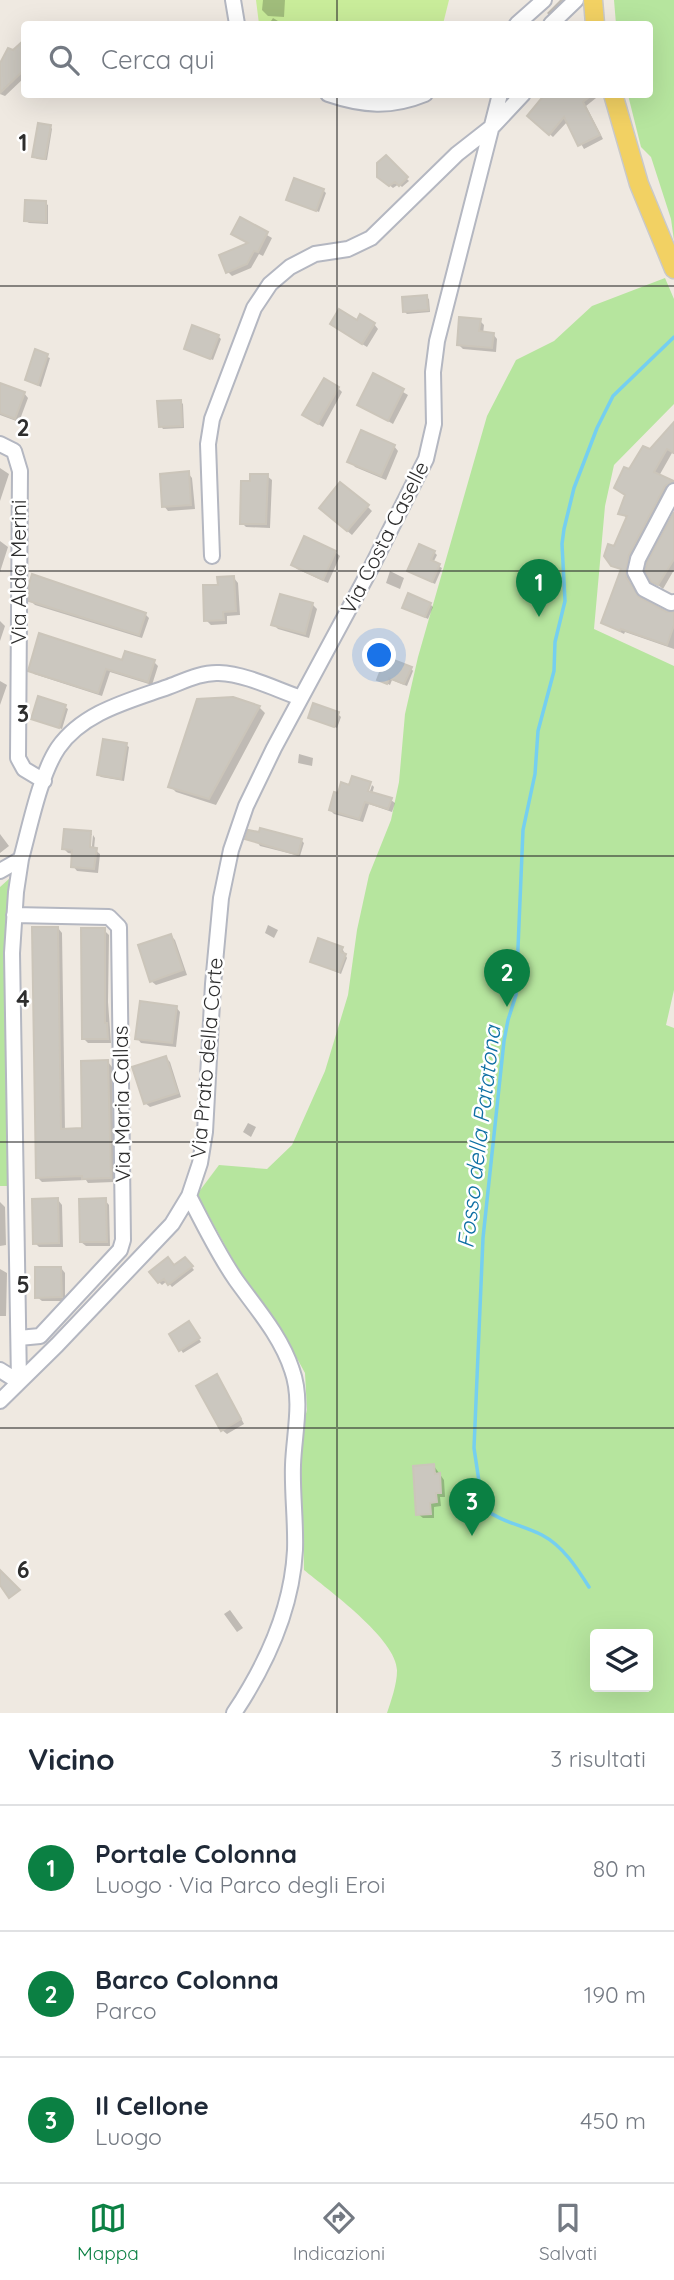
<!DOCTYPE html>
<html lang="it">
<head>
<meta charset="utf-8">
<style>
	:root { --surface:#fff; --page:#f6f6f7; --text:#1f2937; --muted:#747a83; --line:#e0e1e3; --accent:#0b8043 }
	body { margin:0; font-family:Quicksand,sans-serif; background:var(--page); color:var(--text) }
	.controls { position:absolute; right:21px; bottom:21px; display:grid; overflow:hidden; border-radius:7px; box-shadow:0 7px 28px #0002 }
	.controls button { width:63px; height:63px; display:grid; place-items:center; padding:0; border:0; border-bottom:2px solid var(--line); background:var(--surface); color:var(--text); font:35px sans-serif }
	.you { position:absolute; left:380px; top:656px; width:24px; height:24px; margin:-18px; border:5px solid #fff; border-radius:50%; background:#1a73e8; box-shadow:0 0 0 10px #1a73e833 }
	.badge { display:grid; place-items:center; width:46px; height:46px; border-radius:50%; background:var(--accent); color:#fff; font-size:23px; font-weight:700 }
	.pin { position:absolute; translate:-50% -58px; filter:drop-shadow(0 2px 4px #0008) }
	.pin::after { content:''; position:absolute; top:37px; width:24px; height:21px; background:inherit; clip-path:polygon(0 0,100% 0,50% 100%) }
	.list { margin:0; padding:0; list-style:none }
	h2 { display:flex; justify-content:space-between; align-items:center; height:91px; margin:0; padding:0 28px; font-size:30px }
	h2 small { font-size:23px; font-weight:400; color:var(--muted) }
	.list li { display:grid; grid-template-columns:46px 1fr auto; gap:21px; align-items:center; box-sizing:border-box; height:126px; padding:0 28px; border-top:2px solid var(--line) }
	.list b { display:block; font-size:26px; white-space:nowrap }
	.list p { margin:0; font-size:23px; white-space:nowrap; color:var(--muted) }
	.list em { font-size:23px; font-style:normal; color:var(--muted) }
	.icon { flex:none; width:38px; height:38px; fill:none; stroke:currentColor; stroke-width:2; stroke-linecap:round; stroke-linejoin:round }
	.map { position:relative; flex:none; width:674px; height:1713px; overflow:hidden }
	.search { position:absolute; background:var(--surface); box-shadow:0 7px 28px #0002; left:21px; right:21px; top:21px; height:77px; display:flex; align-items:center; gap:18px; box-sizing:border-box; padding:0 24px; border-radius:7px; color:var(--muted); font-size:26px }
	.sheet { height:469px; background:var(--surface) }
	nav { display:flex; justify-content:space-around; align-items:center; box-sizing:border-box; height:98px; border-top:2px solid var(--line); background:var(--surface); font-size:19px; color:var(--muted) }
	nav a { display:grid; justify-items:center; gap:4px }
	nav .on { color:var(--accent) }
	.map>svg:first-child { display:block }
</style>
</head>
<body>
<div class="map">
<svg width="674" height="1713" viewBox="0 0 674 1713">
	<rect width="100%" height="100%" fill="#efe9e1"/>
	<path fill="#b6e59e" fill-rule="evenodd" d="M614,0H674V241L671,219L651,157L641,147L628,95L650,94V24H616Z
		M665,278L674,299V404L614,465L605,506L594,629L674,666V990L666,1025L674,1028V1713H387C391,1701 397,1684 397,1671C398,1640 327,1589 304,1570L303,1517L297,1448L307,1410L305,1373L281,1329L238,1269L205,1209L195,1197L219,1165L267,1169L292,1145L325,1071L348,995L357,930L369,875L391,820L399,782L405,714L418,657L487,416L516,360L554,341L592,306ZM595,1634H648V1687H595Z
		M10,878L8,906L11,1186H0V887Z"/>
	<path fill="#c9ec9a" d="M256,0H449L443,24H259Z"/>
	<path fill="#0003" d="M263,0H285L284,17L268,16L262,10Z
		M560,0H567L550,16L547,13Z
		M273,18L283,24H269Z
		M24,42V78L5,96L0,94V67Z
		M548,94H601L586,106L603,139L584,149L568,121L553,137L529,116Z
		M50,126L52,129L47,160L37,159L34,156Z
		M385,157L409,181L402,187L399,184L393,188L382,179Z
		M323,190L326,193L319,212L288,199Z
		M45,203L48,205V224L29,223L26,221Z
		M241,220L272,238L263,256L259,254L251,268L232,276L228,272L249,244L233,234Z
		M426,297L429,299L430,312L407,314L404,311Z
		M480,321L484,325L483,334H493L497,339L496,352L463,349L458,344Z
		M357,322L374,324L378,329L367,347L337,328Z
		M218,336L221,339L213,360L186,349Z
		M36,352L50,358L41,387L27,380Z
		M374,375L408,395L393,424L359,404Z
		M0,385L24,393L28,398L19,422L0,415Z
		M338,388L342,392L323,427L304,415Z
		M180,401L183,404L184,428L163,429L161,426Z
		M674,425V454L672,453L659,476L670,484L629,575L630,583L638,597L666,613H674V649L625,632L624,634L603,623L622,571L613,564L615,548L628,519L621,513L627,496L630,471Z
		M394,446L398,451L386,480L355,467L351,462Z
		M0,468L9,474L0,501Z
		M188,473L192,478L195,509L168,511L164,506Z
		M267,476L272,480L270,528L246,527L242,523L252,483Z
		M367,506L372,511L352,535L325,512Z
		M674,515V570L663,589L653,581Z
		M0,541L8,547L0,572Z
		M335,552L340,556L328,583L297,569L293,565Z
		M434,552L437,555L433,563L442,568L435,584L409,571Z
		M390,571L404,578L400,589L386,583Z
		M234,578L238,583L240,615L227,616V624L211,625L206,620L219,586Z
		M282,596L313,605L317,609L309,638L278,629L273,624Z
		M30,600L145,614L149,618L142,638L35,605Z
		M430,604L433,607L428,619L404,607Z
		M0,621L5,626L0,641Z
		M123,662H154L158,666L152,685L110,672L102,696L34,674L30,670Z
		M411,668L413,671L407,686L392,680L390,685L379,679Z
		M0,681L7,685L0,705Z
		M65,707L68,709L62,729L33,719Z
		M259,707L265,713L216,805L176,792L170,786Z
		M338,714L341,717L337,728L310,717Z
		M126,745L129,747L124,781L101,777L98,774Z
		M299,754L313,758L312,766L298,763Z
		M372,785L374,787L372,794L391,800L395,803L392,812L369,804L363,822L334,814L330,810L339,795L367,800Z
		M91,833L92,835H89L87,856H91L93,835L95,838L94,849L100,854L98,873L77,871L73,866L74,854L68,853L64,849Z
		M0,834L9,846L0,853Z
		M247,839L301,840L304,843L300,856L260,846L258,843Z
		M268,925L278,930L274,938L265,933Z
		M58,928L62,933L65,1131L84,1130L108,1062L112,1067L114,1182L88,1183L86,1180L42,1182L37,1177Z
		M104,930L109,935L108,1002L111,1043H88L84,1039Z
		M171,936L175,940L187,975L156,985L151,981Z
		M342,948L347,958L341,974L312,961Z
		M176,1007L180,1012L176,1047L141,1043L137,1038Z
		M166,1058L170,1062L181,1097L150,1107L145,1103Z
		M248,1123L256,1127L251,1137L243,1132Z
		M58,1200L62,1205L63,1247H39L35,1243Z
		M105,1200L109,1205L110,1246H86L81,1242Z
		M0,1202L5,1207L6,1245L0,1246Z
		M185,1259L194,1270L172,1287L167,1281L162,1285L159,1282Z
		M61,1268L65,1273V1301H42L37,1297Z
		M0,1269L7,1273L6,1316H0Z
		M191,1326L201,1342L183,1353L171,1335Z
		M221,1381L244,1424L227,1434L222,1430Z
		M434,1466L444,1480L445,1497H440L441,1506L434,1507V1518H423L418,1514Z
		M230,1610L243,1628L237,1632L224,1614Z"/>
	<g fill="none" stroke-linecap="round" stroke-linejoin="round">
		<path stroke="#75cff0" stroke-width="3.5" d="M589,1587C577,1568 563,1546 542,1535C522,1525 501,1522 483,1508L474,1448L483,1238L504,1041L508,1020L516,995L523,830L535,774L538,731L554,671L555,642L565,601L562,544L564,529L574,488L597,428L613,396L674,337"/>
	</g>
	<path fill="#cbc7bf" stroke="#cbc5ba" stroke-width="2" d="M24,40V70L0,93V63L8,48L13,50Z
		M545,94H593L583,102L600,135L578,146L564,117L549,135L527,116Z
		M38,123L51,125L45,159L32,157Z
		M386,155L408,177L399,186L395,182L389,186L377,177V163Z
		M294,178L324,189L316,211L286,200Z
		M25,200L46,201V222L24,221Z
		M240,217L268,232L258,252L254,251L247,264L226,273L219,255L248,243L231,234Z
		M427,295L428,310L403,312L402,297Z
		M339,309L357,320L360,314L375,323L362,344L330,324Z
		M459,317L481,319L479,331L494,333L492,348L457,345Z
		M192,325L219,335L210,359L184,349Z
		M35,349L48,354L38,385L25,380Z
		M373,373L404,389L388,421L357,405Z
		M324,378L339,387L318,424L302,415Z
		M0,383L25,392L15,419L0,413Z
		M181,400L182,426L159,427L157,401Z
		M674,422V453L667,449L654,472L674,481L665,486L629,555L626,571V577L639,597L667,612H674V625L667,645L621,629L620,631L601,623L621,569L611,566L604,556L608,544L614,546L627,516L618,514L625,495L614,488L624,467L629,469L643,446L650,449Z
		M361,430L395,445L381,476L347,462Z
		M189,471L191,505L162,507L160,474Z
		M250,474H268L266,524H240L241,481H250Z
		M340,482L369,505L347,531L319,508Z
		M674,512V559L658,585L651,582L645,571L647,562Z
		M304,536L336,551L323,580L291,565Z
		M419,544L435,551L431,560L440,564L432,582L407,571Z
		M32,574L146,613L139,635L29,601V584Z
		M234,576L236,611L223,612L224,620L204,621L203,585H218L217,577Z
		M408,593L431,603L425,617L402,608Z
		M280,594L313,603L305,634L271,625Z
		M39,633L122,660L125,651L155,660L148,682L106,669L98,693L28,671Z
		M386,657L412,667L404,684L389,678L387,684L377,680Z
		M38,696L66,705L59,728L31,719Z
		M233,697L260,706L209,799L168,787L197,699Z
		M313,703L339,712L334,727L308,718Z
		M103,739L127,743L121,779L97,775Z
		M352,776L371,782L368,791L392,798L388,809L365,802L359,819L329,810L334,792L338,793L341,782L349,785Z
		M260,828L302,839L298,855L245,839L248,830L259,832Z
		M64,829L91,831L90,847L97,848L94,869L71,867L72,850L62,849Z
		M32,927H58L61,1129L82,1128L81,1061L108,1060L111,1178L82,1179V1176L36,1178Z
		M81,928H105V1023H107L108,1039H82Z
		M171,934L183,970L150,982L138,945Z
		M318,938L343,947L341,952L346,954L339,972L310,962Z
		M140,1001L177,1006L172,1043L135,1039Z
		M166,1056L178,1093L144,1104L132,1067Z
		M58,1198L59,1243L33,1244L32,1199Z
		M106,1198L107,1242H80L79,1199Z
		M168,1257L174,1265L185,1257L193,1266L168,1285L164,1279L158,1283L149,1272Z
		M35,1267H61L62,1297L35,1298Z
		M189,1321L200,1338L179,1351L169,1334Z
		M217,1374L241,1419L221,1431L196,1386Z
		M434,1464L435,1474L440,1473L441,1493H436L437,1502L430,1503L431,1514L416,1515L413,1466Z
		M0,1570L20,1590L9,1598L0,1585Z"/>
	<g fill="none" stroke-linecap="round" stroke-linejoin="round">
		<g stroke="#b4b7c1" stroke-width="18">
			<path id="minor" d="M233,0L237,24
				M517,24L544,0
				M551,24L576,0
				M328,94C363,106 391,108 425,94
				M0,444L14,451L20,471L18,758L24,769L44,781
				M674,491L638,559L635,572L644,589L671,603L674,602
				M212,556L208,444L212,419L254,308L270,284L290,267L315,254L348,249L371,238L457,154L494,125L523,94
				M0,871L21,859C30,826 40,775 58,748C83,712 129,701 168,687C184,681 202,672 219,673C246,674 275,689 301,698
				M14,915L109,917L119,927L123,1240L120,1250L40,1336L19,1338
				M189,1196C204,1225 218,1254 236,1280C256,1308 281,1336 292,1370C303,1401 294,1434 293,1465C292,1493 296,1522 295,1550C292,1608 266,1665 234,1713
				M0,1370L19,1382L12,953L16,892L21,859
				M0,1401L57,1345L172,1224L189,1196L200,1163L205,1132L213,984L221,898L231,850L246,806L274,748L371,568L426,459L434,424L433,372L437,341L500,94"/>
		</g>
		<g stroke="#c9c9c9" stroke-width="21">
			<path id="major" d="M593,0L595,24
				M613,94L639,184L674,269"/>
		</g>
		<use href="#minor" stroke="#fff" stroke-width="14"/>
		<use href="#major" stroke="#f2d163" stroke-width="18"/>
	</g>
	<path fill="none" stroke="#2e2e2e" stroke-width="2" stroke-opacity="0.55" d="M337,0V24M337,94V1713M0,286H674M0,571H674M0,856H674M0,1142H674M0,1428H674"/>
	<g text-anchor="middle" stroke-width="5" stroke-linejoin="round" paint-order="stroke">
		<g font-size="21" fill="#2e2e2e" stroke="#fff">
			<text transform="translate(385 538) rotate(-63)" y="7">Via Costa Caselle</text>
			<text transform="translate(19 572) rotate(-90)" y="7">Via Alda Merini</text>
			<text transform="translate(207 1058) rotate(-85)" y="7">Via Prato della Corte</text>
			<text transform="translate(122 1104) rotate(-91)" y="7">Via Maria Callas</text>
		</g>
		<g font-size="23" font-style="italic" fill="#0d6fa3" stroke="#fff">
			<text transform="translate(479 1137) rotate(-83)" y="8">Fosso della Patatona</text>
		</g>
	</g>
	<g font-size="23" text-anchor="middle" font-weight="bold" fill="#2e2e2e" stroke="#fff" stroke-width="5" stroke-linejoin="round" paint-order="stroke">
		<text x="23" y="151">1</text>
		<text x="23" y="436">2</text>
		<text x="23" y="722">3</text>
		<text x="23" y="1007">4</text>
		<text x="23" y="1293">5</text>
		<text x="23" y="1578">6</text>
	</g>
</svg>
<div class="controls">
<button><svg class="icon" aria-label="layers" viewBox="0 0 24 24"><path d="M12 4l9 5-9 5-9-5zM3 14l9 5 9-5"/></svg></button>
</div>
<div class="you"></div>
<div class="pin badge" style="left:539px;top:617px">1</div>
<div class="pin badge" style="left:507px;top:1007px">2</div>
<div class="pin badge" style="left:472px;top:1536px">3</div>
<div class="search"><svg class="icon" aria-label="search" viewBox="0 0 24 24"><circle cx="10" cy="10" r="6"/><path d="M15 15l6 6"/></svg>Cerca qui</div>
</div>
<section class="sheet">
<h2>Vicino<small>3 risultati</small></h2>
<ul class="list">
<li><span class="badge">1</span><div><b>Portale Colonna</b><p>Luogo · Via Parco degli Eroi</p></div><em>80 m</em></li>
<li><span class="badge">2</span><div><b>Barco Colonna</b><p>Parco</p></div><em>190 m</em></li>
<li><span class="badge">3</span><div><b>Il Cellone</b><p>Luogo</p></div><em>450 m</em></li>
</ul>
</section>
<nav>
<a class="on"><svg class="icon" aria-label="map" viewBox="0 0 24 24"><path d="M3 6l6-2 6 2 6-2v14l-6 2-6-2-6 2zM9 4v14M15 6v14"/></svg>Mappa</a>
<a><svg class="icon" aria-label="directions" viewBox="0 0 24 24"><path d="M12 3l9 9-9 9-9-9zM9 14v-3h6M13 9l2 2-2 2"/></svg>Indicazioni</a>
<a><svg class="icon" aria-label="saved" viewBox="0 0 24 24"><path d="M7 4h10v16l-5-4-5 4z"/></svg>Salvati</a>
</nav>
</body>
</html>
